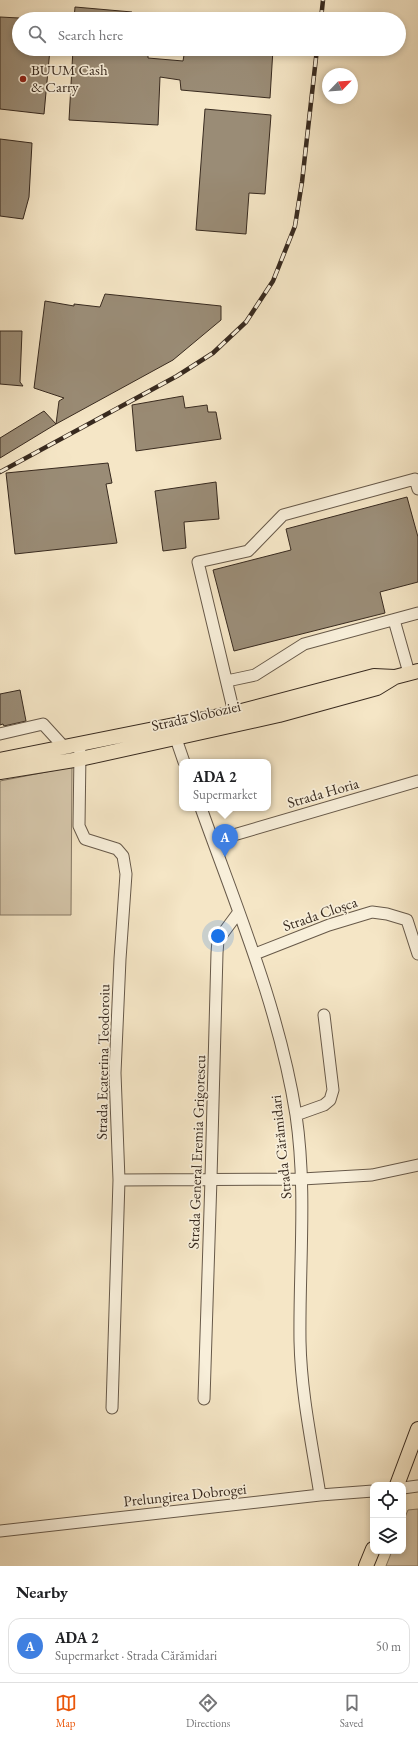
<!DOCTYPE html>
<html lang="en">
<head>
<meta charset="utf-8">
<style>
	:root { --surface:#fff; --page:#f2f2f2; --text:#202124; --muted:#757577; --line:#e0e0e0; --accent:#ea580c }
	body { margin:0; font-family:"EB Garamond",serif; background:var(--page); color:var(--text) }
	.controls { position:absolute; right:12px; bottom:12px; display:grid; overflow:hidden; border-radius:8px; box-shadow:0 2px 6px #0003 }
	.controls button { width:36px; height:36px; display:grid; place-items:center; padding:0; border:0; border-bottom:1px solid var(--line); background:var(--surface); color:var(--text); font:20px sans-serif }
	.compass { position:absolute; left:322px; top:68px; width:36px; height:36px; border-radius:50%; background:var(--surface); box-shadow:0 2px 6px #0003; rotate:65deg }
	.you { position:absolute; left:218px; top:936px; width:14px; height:14px; margin:-10px; border:3px solid #fff; border-radius:50%; background:#1a73e8; box-shadow:0 0 0 6px #1a73e833 }
	.badge { display:grid; place-items:center; width:26px; height:26px; border-radius:50%; background:var(--accent); color:#fff; font-size:13px; font-weight:700 }
	.pin { position:absolute; translate:-50% -33px; filter:drop-shadow(0 1px 2px #0008) }
	.pin::after { content:''; position:absolute; top:21px; width:14px; height:12px; background:inherit; clip-path:polygon(0 0,100% 0,50% 100%) }
	.popup { position:absolute; left:179px; top:759px; width:92px; height:52px; box-sizing:border-box; display:grid; place-content:center; border-radius:8px; background:var(--surface); filter:drop-shadow(0 1px 3px #0005); font-size:13px; white-space:nowrap; color:var(--muted) }
	.popup b { font-size:15px; color:var(--text) }
	.popup::after { content:''; position:absolute; left:50%; top:100%; margin-left:-8px; border:8px solid transparent; border-top-color:var(--surface) }
	.list { margin:0; padding:0; list-style:none }
	h2 { display:flex; justify-content:space-between; align-items:center; height:52px; margin:0; padding:0 16px; font-size:17px }
	h2 small { font-size:13px; font-weight:400; color:var(--muted) }
	.list li { display:grid; grid-template-columns:26px 1fr auto; gap:12px; align-items:center; box-sizing:border-box; height:56px; margin:0 8px 8px; padding:0 8px; border:1px solid var(--line); border-radius:12px }
	.list b { display:block; font-size:15px; white-space:nowrap }
	.list p { margin:0; font-size:13px; white-space:nowrap; color:var(--muted) }
	.list em { font-size:13px; font-style:normal; color:var(--muted) }
	.icon { flex:none; width:22px; height:22px; fill:none; stroke:currentColor; stroke-width:2; stroke-linecap:round; stroke-linejoin:round }
	.map { position:relative; flex:none; width:418px; height:1566px; overflow:hidden }
	.search { position:absolute; background:var(--surface); box-shadow:0 2px 6px #0003; left:12px; right:12px; top:12px; height:44px; display:flex; align-items:center; gap:10px; box-sizing:border-box; padding:0 14px; border-radius:22px; color:var(--muted); font-size:15px }
	.sheet { height:116px; background:var(--surface) }
	nav { display:flex; justify-content:space-around; align-items:center; box-sizing:border-box; height:56px; border-top:1px solid var(--line); background:var(--surface); font-size:11px; color:var(--muted) }
	nav a { display:grid; justify-items:center; gap:2px }
	nav .on { color:var(--accent) }
	.map>svg:first-child { display:block }
</style>
</head>
<body>
<div class="map">
<svg width="418" height="1566" viewBox="0 0 418 1566">
	<rect width="100%" height="100%" fill="#f5e6c6"/>
	<filter id="stains"><feTurbulence type="fractalNoise" baseFrequency=".005" numOctaves="4"/><feColorMatrix values="0 0 0 0 .2 0 0 0 0 .09 0 0 0 0 .02 0 0 0 .5 -.17"/></filter>
	<radialGradient id="worn" r=".72"><stop offset=".6" stop-color="#630" stop-opacity="0"/><stop offset="1" stop-color="#630" stop-opacity=".3"/></radialGradient>
	<path fill="#d5c6aa" stroke="#867864" d="M72,767L71,915H0V781Z
		M418,1509V1566H386L392,1551H403V1522L408,1510Z"/>
	<path fill="#9a8c76" stroke="#382a1f" d="M75,7L132,12V19H74Z
		M0,17L19,18V49H50L44,114L0,109Z
		M73,49H148V58L183,61L185,49H273L270,98L181,90L180,80L160,77L158,125L69,120Z
		M205,109L271,115L265,194L249,193L246,234L196,230Z
		M0,139L32,143L29,197L23,219L0,216Z
		M105,294L221,306V320L173,360L56,424L59,401L64,398L34,388L45,301L74,306V304L100,307Z
		M0,331H22L20,382L23,386L0,384Z
		M183,396L185,408L207,405L208,412H216L221,439L136,451L132,405Z
		M44,411L56,424L0,458V438Z
		M108,463L112,483L106,484L117,543L15,554L6,473Z
		M216,482L219,519L184,522L186,548L163,551L155,491Z
		M407,497L418,537V582L380,592L385,613L234,651L213,570L291,550L286,529Z
		M20,690L26,721L4,726L3,724L0,725V694Z"/>
	<g fill="none" stroke-linecap="round" stroke-linejoin="round">
		<g stroke="#675949" stroke-width="13">
			<path id="minor" d="M394,620L409,673
				M227,681L255,675L304,644L418,613
				M234,713L198,562L248,551L283,515L415,479L418,489
				M173,730L184,762
				M0,734L43,724L64,747
				M77,744L80,752L79,826L85,839L117,849L123,856L126,874L120,959L115,1073L119,1180L112,1408
				M201,808C237,909 279,1008 296,1115C307,1190 299,1266 300,1341C301,1393 312,1444 320,1495
				M213,841L418,781
				M255,954L329,925L372,912L387,914L407,920L418,954
				M296,1115L324,1105L330,1100L333,1090L324,1015
				M119,1180L302,1179L372,1175L418,1165
				M204,1399L211,1178L217,953L218,940L238,913
				M403,1488L418,1486
				M0,1531L320,1495L373,1491"/>
		</g>
		<g stroke="#382a1f" stroke-width="16">
			<path id="major" d="M0,760L234,713L374,676L395,677
				M0,772L80,759L279,715L377,688L395,677L418,671
				M397,1485L418,1429
				M366,1566L373,1549"/>
		</g>
		<use href="#minor" stroke="#f8efda" stroke-width="11"/>
		<use href="#major" stroke="#f5e6c6" stroke-width="14"/>
		<g stroke="#382a1f" stroke-width="4.5">
			<path id="rail" d="M321,19L323,0
				M0,472L177,376L213,353L246,322L273,281L295,226L302,182L317,49"/>
		</g>
		<use href="#rail" stroke="#f8efda" stroke-width="3" stroke-dasharray="9" stroke-linecap="butt"/>
	</g>
	<circle fill="#8f2418" stroke="#f8efda" stroke-width="1.5" cx="23" cy="79" r="4"/>
	<g text-anchor="middle" stroke-width="3.5" stroke-linejoin="round" paint-order="stroke">
		<g font-size="15" fill="#382a1f" stroke="#f8efda" text-anchor="start">
			<text x="31" y="75">BUUM Cash<tspan x="31" dy="17">&amp; Carry</tspan></text>
		</g>
		<g font-size="15" fill="#382a1f" stroke="#f8efda">
			<text transform="translate(196 716) rotate(-13)" y="5">Strada Sloboziei</text>
			<text transform="translate(323 793) rotate(-16)" y="5">Strada Horia</text>
			<text transform="translate(320 914) rotate(-19)" y="5">Strada Cloșca</text>
			<text transform="translate(103 1062) rotate(-89)" y="5">Strada Ecaterina Teodoroiu</text>
			<text transform="translate(281 1147) rotate(-96)" y="5">Strada Cărămidari</text>
			<text transform="translate(197 1152) rotate(-88)" y="5">Strada General Eremia Grigorescu</text>
			<text transform="translate(185 1495) rotate(-6)" y="5">Prelungirea Dobrogei</text>
		</g>
	</g>
	<rect width="100%" height="100%" filter="url(#stains)"/>
	<rect width="100%" height="100%" fill="url(#worn)"/>
</svg>
<div class="controls">
<button><svg class="icon" aria-label="locate" viewBox="0 0 24 24"><circle cx="12" cy="12" r="6"/><path d="M12 2v4M12 18v4M2 12h4M18 12h4"/></svg></button>
<button><svg class="icon" aria-label="layers" viewBox="0 0 24 24"><path d="M12 4l9 5-9 5-9-5zM3 14l9 5 9-5"/></svg></button>
</div>
<svg class="compass" viewBox="-18 -18 36 36"><path d="M0-13l5 13h-10z" fill="#e53935"/><path d="M0 13l5-13h-10z" fill="#757577"/></svg>
<div class="you"></div>
<div class="pin badge" style="left:225px;top:857px;background:#3f7fe0">A</div>
<div class="popup"><b>ADA 2</b>Supermarket</div>
<div class="search"><svg class="icon" aria-label="search" viewBox="0 0 24 24"><circle cx="10" cy="10" r="6"/><path d="M15 15l6 6"/></svg>Search here</div>
</div>
<section class="sheet">
<h2>Nearby<small></small></h2>
<ul class="list">
<li><span class="badge" style="background:#3f7fe0">A</span><div><b>ADA 2</b><p>Supermarket · Strada Cărămidari</p></div><em>50 m</em></li>
</ul>
</section>
<nav>
<a class="on"><svg class="icon" aria-label="map" viewBox="0 0 24 24"><path d="M3 6l6-2 6 2 6-2v14l-6 2-6-2-6 2zM9 4v14M15 6v14"/></svg>Map</a>
<a><svg class="icon" aria-label="directions" viewBox="0 0 24 24"><path d="M12 3l9 9-9 9-9-9zM9 14v-3h6M13 9l2 2-2 2"/></svg>Directions</a>
<a><svg class="icon" aria-label="saved" viewBox="0 0 24 24"><path d="M7 4h10v16l-5-4-5 4z"/></svg>Saved</a>
</nav>
</body>
</html>
